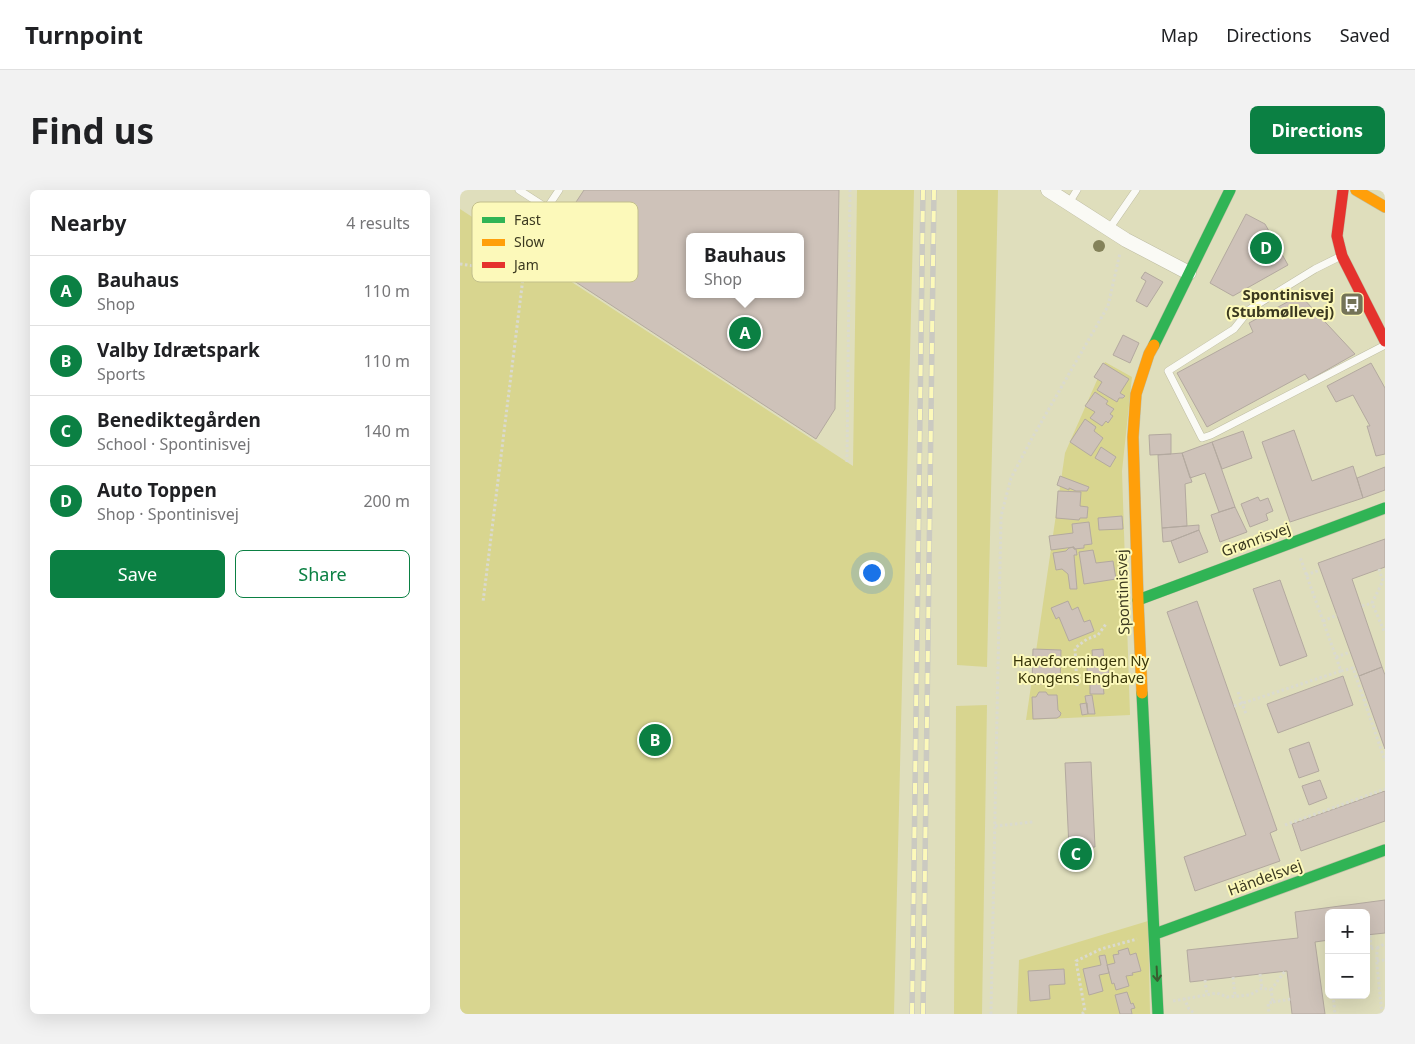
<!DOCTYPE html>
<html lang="en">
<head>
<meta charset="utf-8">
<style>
	:root { --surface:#fff; --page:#f2f2f2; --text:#202124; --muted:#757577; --line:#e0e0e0; --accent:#0b8043 }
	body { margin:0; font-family:"Noto Sans",sans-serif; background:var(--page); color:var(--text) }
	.controls { position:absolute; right:15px; bottom:15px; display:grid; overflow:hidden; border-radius:8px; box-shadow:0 5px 20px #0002 }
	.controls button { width:45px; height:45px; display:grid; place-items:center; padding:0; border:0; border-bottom:1px solid var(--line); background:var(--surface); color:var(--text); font:25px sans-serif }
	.you { position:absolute; left:411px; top:382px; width:18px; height:18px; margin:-12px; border:4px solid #fff; border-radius:50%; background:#1a73e8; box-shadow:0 0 0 8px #1a73e833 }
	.badge { display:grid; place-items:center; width:32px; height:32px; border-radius:50%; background:var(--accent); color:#fff; font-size:16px; font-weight:700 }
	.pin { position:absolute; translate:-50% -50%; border:2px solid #fff; box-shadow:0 1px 5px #0006 }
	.popup { position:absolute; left:226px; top:43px; width:118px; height:65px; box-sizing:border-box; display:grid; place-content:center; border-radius:8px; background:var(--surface); filter:drop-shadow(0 1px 4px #0005); font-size:16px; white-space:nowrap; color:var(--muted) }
	.popup b { font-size:19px; color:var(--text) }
	.popup::after { content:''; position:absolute; left:50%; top:100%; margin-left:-10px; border:10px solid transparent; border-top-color:var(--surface) }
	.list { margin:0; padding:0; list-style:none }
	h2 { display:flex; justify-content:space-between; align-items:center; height:65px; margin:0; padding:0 20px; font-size:21px }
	h2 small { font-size:16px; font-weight:400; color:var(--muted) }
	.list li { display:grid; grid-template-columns:32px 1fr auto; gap:15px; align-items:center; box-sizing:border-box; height:70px; padding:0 20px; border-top:1px solid var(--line) }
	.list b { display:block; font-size:19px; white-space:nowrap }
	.list p { margin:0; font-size:16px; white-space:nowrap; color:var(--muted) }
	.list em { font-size:16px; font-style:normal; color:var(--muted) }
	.actions { display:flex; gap:10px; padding:15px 20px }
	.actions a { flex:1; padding:11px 0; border:1px solid var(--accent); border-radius:8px; text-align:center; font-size:18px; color:var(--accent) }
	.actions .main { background:var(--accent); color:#fff }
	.map { position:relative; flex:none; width:925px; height:824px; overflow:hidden; border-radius:8px }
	header { display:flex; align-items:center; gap:30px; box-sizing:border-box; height:70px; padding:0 25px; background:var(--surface); border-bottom:1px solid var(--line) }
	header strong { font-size:24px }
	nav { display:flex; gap:28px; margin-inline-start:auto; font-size:18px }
	.intro { display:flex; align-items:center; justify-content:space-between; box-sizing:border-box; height:120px; padding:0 30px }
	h1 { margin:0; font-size:35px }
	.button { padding:12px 22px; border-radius:8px; background:var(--accent); color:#fff; font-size:18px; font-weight:700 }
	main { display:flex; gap:30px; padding:0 30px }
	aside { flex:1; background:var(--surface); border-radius:8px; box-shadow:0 5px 20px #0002 }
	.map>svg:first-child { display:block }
</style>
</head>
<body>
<header>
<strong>Turnpoint</strong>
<nav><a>Map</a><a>Directions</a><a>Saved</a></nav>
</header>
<div class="intro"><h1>Find us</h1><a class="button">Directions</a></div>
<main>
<aside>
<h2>Nearby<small>4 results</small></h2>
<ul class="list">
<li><span class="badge">A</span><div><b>Bauhaus</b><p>Shop</p></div><em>110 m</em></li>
<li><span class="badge">B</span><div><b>Valby Idrætspark</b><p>Sports</p></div><em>110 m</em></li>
<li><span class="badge">C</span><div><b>Benediktegården</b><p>School · Spontinisvej</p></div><em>140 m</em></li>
<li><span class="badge">D</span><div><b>Auto Toppen</b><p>Shop · Spontinisvej</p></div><em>200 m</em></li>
</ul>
<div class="actions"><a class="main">Save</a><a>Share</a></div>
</aside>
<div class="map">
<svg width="925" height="824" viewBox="0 0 925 824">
	<rect width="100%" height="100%" fill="#dfdebc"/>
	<path fill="#d8d58f" d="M397,0H454L434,824H0V19L393,276Z
		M497,0H538L527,477L497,475Z
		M645,172L672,187L662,281L670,525L566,530L605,263Z
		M527,515L522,824H494L496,516Z
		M688,731L690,824H557L559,770Z"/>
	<path fill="#cec2b9" stroke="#b3a99f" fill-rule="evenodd" d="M124,0H379L375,219L356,249L79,68ZM230,47H340V104H230Z
		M786,24L805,34L828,75L773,106L750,93Z
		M685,82L703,92L687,117L676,111L686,91L681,88Z
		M840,105L895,164L849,190L845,184L747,237L717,183L793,142L789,133Z
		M663,145L679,153L670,173L653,165Z
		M643,173L669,189L660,203L665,206L663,208H659L657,212L637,200L642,192L634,187Z
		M911,173L925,198V264L916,266L907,236H910L893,205L876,212L867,196Z
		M635,202L648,211L646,214L654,219L650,224L653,226L648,233L646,231L642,236L630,228L635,222L625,216Z
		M625,229L636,237L634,241L643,248L631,266L610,252Z
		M834,240L852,291L893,276L903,308L830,332L802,252Z
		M783,241L792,268L762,279L752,252Z
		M711,244V264L690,265L689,245Z
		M752,252L775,317L759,322L745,283L730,288L722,263Z
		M641,257L656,267L650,277L635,268Z
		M722,263L732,292L725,294L727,336L702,338L698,265Z
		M925,277V300L903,308L897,288Z
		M600,286L629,297L627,301H616L609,298V300L597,295Z
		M598,301L621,302L620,316L628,317L627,328H620L619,330L596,328Z
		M798,307L800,311L808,308L813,321L806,324L808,330L790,337L781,314Z
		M775,317L787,342L760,352L751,325Z
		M662,326L663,339L639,340L638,328Z
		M629,332L632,354L624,355V358L614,359V357L591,360L589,346L613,343L612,334Z
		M739,335V340L711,351L703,352L702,338Z
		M739,340L748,362L719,373L711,351Z
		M925,349V377L892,389L922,477L899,486L858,373Z
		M614,357V359H616L617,365H614L617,399H610L608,384L602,379L596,380L593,363L606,361L609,358Z
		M633,360L636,373L653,371L656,389L624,394L619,362Z
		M820,390L847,466L820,476L793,399Z
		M608,411L612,420L618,417L624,432L630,430L634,441L609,451L599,427L596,429L591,418Z
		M737,411L817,640L810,643L820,671L735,701L724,667L786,645L707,422Z
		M573,459L601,460L600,494H572Z
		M643,459L644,474H648L649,494H643L644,504H630V493H628L627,477H633L632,460Z
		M922,477L925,485V559L899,486Z
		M883,486L893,515L818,543L807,514Z
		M579,502H586L588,505H597L598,520L601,523L600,526L597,528L573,529L572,507H576Z
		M632,505L635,524H628L625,506Z
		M627,513L628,524L622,525L620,514Z
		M849,552L859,581L839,588L829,559Z
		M631,572L635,657L609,658L605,573Z
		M860,590L867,608L849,615L842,596Z
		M925,601V631L841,661L832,634Z
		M925,710V743L906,745V723H869V750L855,752L865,824H832L827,781L730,792L727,760L838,748L835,722Z
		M668,758L670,765L676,763L681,781L672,783L673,785L666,786L669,796L656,800L654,793L652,794L647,775L655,773L653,765L659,764L658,761Z
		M645,765L649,783L639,785L643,801L629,805L623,779L641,775L639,766Z
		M604,779L605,794L589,795L590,809L570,811L568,781Z
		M667,802L671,814L673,813L675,818L671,819L672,824H660L655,805Z"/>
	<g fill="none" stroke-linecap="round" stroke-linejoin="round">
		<g stroke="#bdbca2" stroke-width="8">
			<path id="lane" d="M59,0L87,18L99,0
				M609,13L617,0
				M649,39L676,0
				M879,67L855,79L790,119L774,139L708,181L742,248L751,245L925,155"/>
		</g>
		<g stroke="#bdbca2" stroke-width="15">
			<path id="street" d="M588,0L666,50L729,83"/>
		</g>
		<g stroke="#bdbca2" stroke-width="12">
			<path id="fast" d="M694,155L770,0
				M678,410L925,318
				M682,503L698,824
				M695,744L925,660"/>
		</g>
		<g stroke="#bdbca2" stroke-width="12">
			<path id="slow" d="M896,0L925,17
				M682,503L678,410L673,247L676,204L689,164L694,155"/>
		</g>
		<g stroke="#bdbca2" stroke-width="12">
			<path id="jam" d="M883,0L877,46L882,66L925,151"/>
		</g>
		<path stroke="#dadacf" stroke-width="3" stroke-dasharray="2.5 2.5" stroke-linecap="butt" d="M0,74L58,82L63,85V88L23,412
			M387,272L390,0
			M919,379L923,391L912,413L925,443
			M846,385L860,380
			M902,416L912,413
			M863,431L877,425
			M876,467L890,462
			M881,481L893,478L925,571
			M617,496L615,458L627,449L638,445L646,434
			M778,502L786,524
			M774,516L881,481L840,367
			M825,635L925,599
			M535,636L573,632
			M910,745L911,758
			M917,758L921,756L925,753
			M906,759L917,758V775L922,824
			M869,768V769
			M917,771L925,770
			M800,784L802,798
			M773,787L775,806
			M745,790L747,805
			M811,800L825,781
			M873,805L875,824
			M724,808L729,819L735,824
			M713,811L757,803L767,807L790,805L802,798L811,800L813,812L808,813L809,824
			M813,812L831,809
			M531,824L541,326L551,288L571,250L648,116L660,63
			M622,824L625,821L616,771L641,759L677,749"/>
		<use href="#lane" stroke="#fafaf5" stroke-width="7"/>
		<use href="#street" stroke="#fafaf5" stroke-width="14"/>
		<use href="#fast" stroke="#30b455" stroke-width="11"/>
		<use href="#slow" stroke="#ff9f0a" stroke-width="11"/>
		<use href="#jam" stroke="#e5322d" stroke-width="11"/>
		<g stroke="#cbcac1" stroke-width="5.5">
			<path id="rail" d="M452,824L463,0
				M463,824L474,0"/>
		</g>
		<use href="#rail" stroke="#fcf9ba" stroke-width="4" stroke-dasharray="11" stroke-linecap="butt"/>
	</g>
	<circle fill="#84825a" cx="639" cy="56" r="6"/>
	<defs><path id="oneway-shaft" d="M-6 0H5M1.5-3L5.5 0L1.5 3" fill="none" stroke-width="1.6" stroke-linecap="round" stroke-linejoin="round" transform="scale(1.25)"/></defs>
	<use stroke="#385e30" href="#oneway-shaft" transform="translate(697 784) rotate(87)"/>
	<defs>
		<g id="bus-square" transform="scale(1.25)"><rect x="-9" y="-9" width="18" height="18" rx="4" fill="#747357" stroke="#fcf9ba"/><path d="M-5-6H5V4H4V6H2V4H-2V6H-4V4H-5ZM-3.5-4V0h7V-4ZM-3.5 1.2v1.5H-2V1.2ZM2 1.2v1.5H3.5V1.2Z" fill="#fff"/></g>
	</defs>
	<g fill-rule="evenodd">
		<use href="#bus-square" x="892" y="114"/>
	</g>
	<g text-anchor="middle" stroke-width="4" stroke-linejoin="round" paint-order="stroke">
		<g font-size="15" font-weight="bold" fill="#3b3920" stroke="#fcf9ba" text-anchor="end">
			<text x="874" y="110">Spontinisvej<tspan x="874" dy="17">(Stubmøllevej)</tspan></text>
		</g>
		<g font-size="15" fill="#3b3920" stroke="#fcf9ba">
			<text transform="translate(796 350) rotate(-20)" y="5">Grønrisvej</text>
			<text transform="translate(663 402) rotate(-92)" y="5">Spontinisvej</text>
			<text transform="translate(805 688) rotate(-20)" y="5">Händelsvej</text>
		</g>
		<g font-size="15" fill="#39360a" stroke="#fcf9ba">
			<text x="621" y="476">Haveforeningen Ny<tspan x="621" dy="17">Kongens Enghave</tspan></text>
		</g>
	</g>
	<rect x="12" y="12" width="166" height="80" rx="8" fill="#fcf9ba" stroke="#c2bf8c" stroke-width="1"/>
	<rect x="22" y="27" width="23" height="6" fill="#30b455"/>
	<rect x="22" y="49" width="23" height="7" fill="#ff9f0a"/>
	<rect x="22" y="72" width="23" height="6" fill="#e5322d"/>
	<g font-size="14" fill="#3b3920">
		<text x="54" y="35">Fast</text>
		<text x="54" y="57">Slow</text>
		<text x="54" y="80">Jam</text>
	</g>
</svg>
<div class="controls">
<button>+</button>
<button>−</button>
</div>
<div class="you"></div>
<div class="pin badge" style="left:285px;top:143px">A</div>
<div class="popup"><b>Bauhaus</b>Shop</div>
<div class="pin badge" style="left:195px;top:550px">B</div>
<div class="pin badge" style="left:616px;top:664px">C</div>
<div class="pin badge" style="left:806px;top:58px">D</div>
</div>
</main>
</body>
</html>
